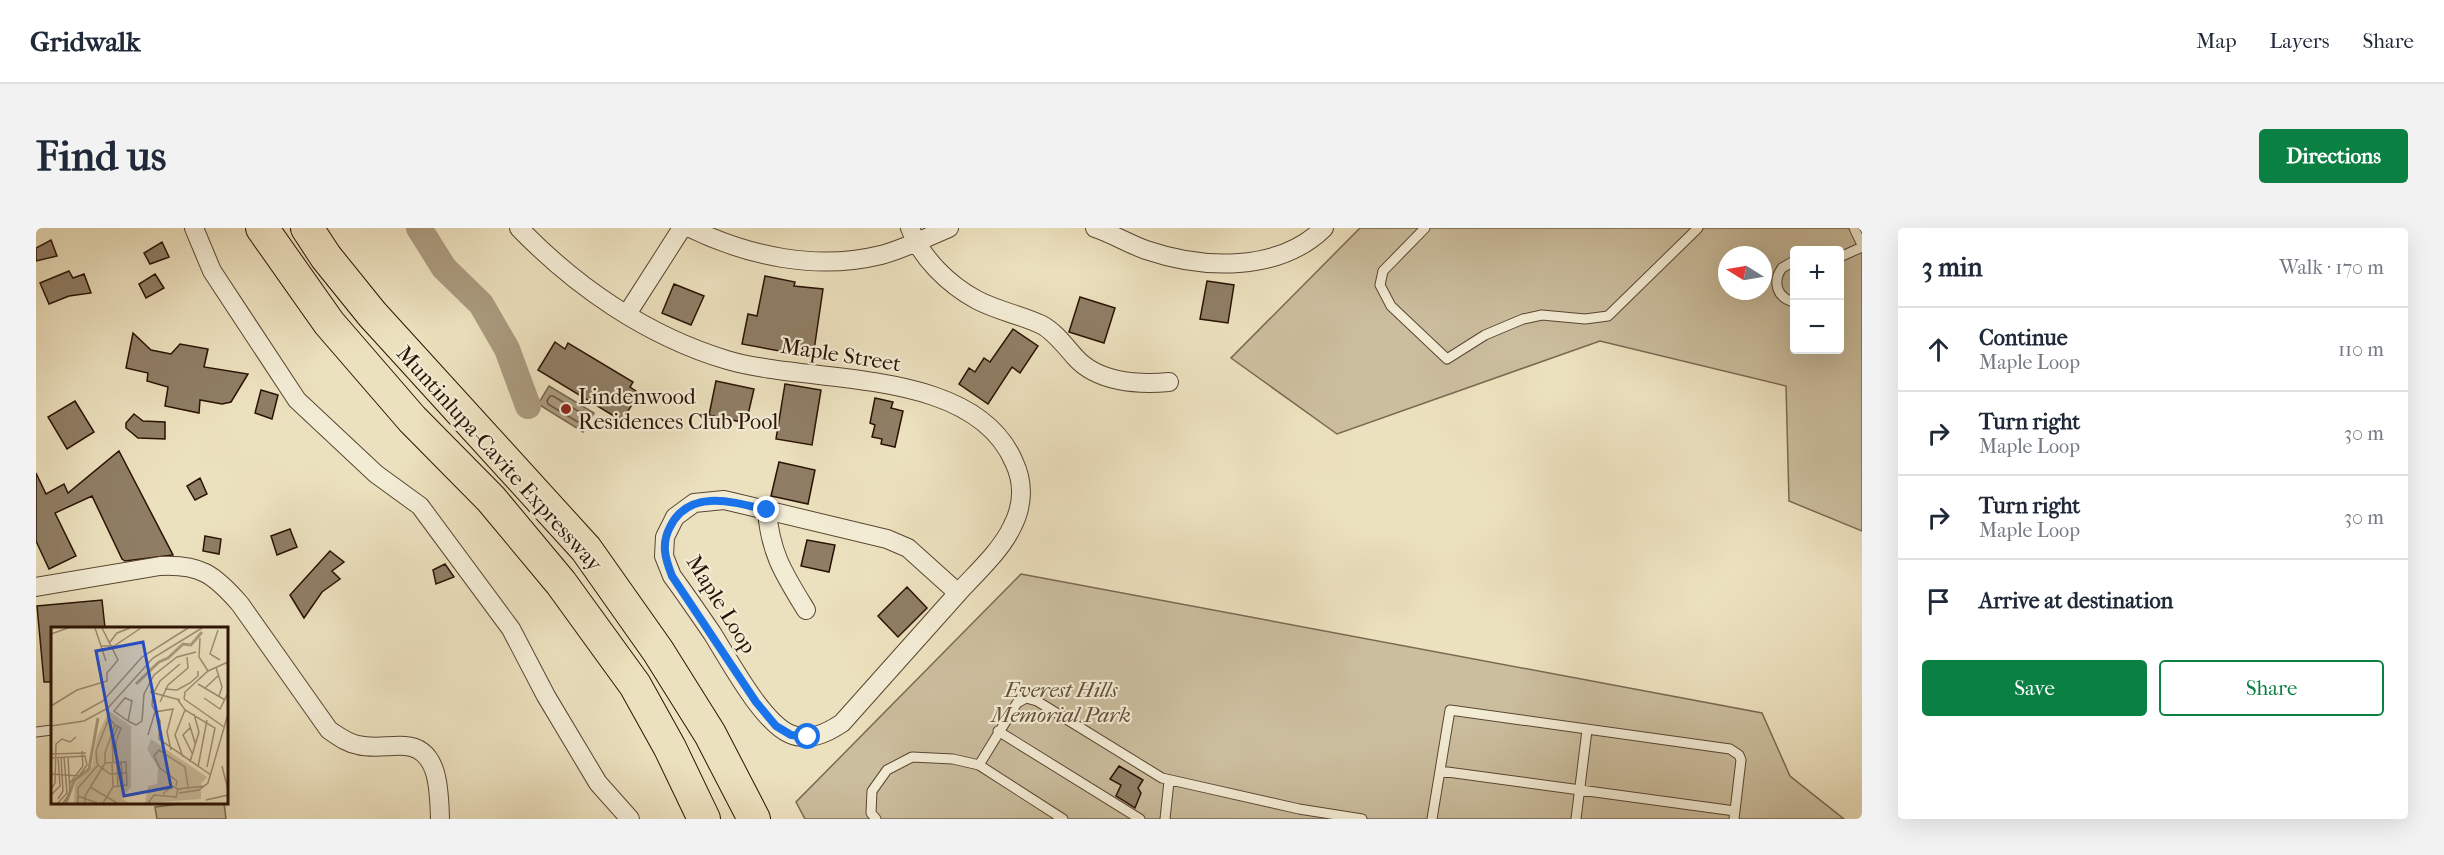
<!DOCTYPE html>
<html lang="en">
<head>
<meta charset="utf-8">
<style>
	:root { --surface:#fff; --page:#f2f2f3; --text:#1f2937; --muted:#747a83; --line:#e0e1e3; --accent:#0b8043 }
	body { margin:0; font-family:"IM FELL French Canon",serif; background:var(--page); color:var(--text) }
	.controls { position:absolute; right:18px; top:18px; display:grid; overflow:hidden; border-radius:6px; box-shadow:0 6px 24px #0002 }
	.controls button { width:54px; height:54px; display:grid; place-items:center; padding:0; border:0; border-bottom:2px solid var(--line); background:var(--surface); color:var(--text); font:30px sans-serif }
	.compass { position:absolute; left:1682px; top:18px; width:54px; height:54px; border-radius:50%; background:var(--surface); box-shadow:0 6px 24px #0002; rotate:281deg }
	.stop { position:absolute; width:18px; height:18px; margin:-14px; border:4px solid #1a73e8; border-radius:50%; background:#fff }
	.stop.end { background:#1a73e8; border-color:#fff; box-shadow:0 2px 6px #0008 }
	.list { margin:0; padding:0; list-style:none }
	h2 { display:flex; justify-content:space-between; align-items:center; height:78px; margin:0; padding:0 24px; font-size:26px }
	h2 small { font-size:20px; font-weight:400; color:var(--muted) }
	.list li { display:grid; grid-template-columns:39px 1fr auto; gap:18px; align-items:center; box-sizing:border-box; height:84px; padding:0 24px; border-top:2px solid var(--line) }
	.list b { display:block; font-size:22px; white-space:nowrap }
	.list p { margin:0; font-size:20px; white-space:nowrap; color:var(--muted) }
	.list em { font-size:20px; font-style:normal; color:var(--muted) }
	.actions { display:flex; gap:12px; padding:18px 24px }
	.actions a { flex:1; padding:14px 0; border:2px solid var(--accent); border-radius:6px; text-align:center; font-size:21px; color:var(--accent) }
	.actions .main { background:var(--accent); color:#fff }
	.icon { flex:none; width:33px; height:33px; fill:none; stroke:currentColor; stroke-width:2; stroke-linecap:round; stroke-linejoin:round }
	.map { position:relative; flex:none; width:1826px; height:591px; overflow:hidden; border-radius:6px }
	header { display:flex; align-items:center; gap:36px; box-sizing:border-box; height:84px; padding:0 30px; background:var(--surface); border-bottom:2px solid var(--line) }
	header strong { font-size:28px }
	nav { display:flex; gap:33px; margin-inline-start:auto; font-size:21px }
	.intro { display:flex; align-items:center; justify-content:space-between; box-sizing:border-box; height:144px; padding:0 36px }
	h1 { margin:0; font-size:42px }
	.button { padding:15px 27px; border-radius:6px; background:var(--accent); color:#fff; font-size:21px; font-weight:700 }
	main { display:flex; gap:36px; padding:0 36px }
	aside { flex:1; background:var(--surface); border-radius:6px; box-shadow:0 6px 24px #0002 }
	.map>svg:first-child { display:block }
</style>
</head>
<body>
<header>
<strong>Gridwalk</strong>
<nav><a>Map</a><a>Layers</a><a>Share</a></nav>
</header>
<div class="intro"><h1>Find us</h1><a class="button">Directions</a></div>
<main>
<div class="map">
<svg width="1826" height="591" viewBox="0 0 1826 591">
	<rect width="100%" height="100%" fill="#ece1be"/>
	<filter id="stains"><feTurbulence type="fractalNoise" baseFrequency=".00333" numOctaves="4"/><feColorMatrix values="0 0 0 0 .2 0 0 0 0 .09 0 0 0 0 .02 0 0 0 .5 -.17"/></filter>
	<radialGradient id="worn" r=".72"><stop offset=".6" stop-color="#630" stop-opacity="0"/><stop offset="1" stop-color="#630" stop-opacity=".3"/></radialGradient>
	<path fill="#cbbe9e" stroke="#7a6851" stroke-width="1.5" fill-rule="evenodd" d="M1324,0H1826V303L1753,273L1750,158L1564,113L1301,206L1195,130ZM1758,22H1804V122H1758ZM1691,27H1727V63H1691Z
		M985,346L1726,485L1754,548L1808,591H769L760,574Z
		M160,574L188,575L190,591H121L119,579Z"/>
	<path fill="#aa9b7f" stroke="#77644e" stroke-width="1.5" d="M513,158L558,185L547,204L502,176Z"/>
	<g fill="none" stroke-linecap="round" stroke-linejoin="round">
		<path stroke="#6a5642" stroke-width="1.5" d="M514,168H517L547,186L546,193L542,194L512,176L511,173Z"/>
		<path stroke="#aa9b7f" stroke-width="26" d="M383,0L408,40L445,76L471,121L492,178"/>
	</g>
	<path fill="#8f7e65" stroke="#2a1204" stroke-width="1.5" d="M15,12L21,28L0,33V20Z
		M126,14L133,29L114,36L108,25Z
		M33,43L37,50L48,46L55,65L33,68L13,76L4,55Z
		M119,46L128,60L110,70L103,56Z
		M729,48L759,54L758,58L787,61L777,129L706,116L712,86L721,88Z
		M1171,53L1198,57L1192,95L1164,91Z
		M638,56L668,68L655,97L626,85Z
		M1044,69L1079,80L1068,115L1033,104Z
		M977,101L1002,118L984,145L976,139L952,176L923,156L933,140L939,144L948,130L954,134Z
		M97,105L115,122L135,126L144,116L172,121L168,139L212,146L195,174L186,176L164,172L163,185L129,178L132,159L111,153L112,145L90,140Z
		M519,114L529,121L532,115L597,154L594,159L603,165L586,193L502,142Z
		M680,153L718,161L710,195L673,187Z
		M749,156L785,162L776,217L740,211Z
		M225,162L242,167L236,191L219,185Z
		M839,170L857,174L855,180L867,183L859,219L845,216L846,211L836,209L839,197L834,195Z
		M39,173L58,204L31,221L12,189Z
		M98,186L107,193L129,194V211L102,210L90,200V195Z
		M83,223L137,327L89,333L86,331L56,268L19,285L40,328L13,341L0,313V245L10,266L28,256L32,265Z
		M743,234L779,242L772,276L735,268Z
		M164,250L171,266L159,272L151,258Z
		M254,301L261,319L241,327L235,308Z
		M169,308L185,311L183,326L167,323Z
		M771,312L799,317L793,344L765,338Z
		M294,323L308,334L296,343L304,351L286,364L268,390L254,367Z
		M409,336L418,349L400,356L397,342Z
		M871,359L891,380L862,409L842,388Z
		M66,372L69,400H16V454H8L1,378Z
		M1083,538L1107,552L1102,560L1105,565L1099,580L1080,568L1085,557L1074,551Z"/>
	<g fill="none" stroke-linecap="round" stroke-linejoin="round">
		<g stroke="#5a4632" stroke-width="11">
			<path id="lane" d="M1389,0L1347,43L1344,57L1355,78L1411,131L1449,107L1487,91L1506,87L1549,91L1572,88L1662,0
				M1818,0L1826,17
				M1804,29L1826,19
				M1758,33L1746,40C1736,54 1741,70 1758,74
				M962,503L1104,591
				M0,504L16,502
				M943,537L981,475L990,470L1001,473L1126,550L1263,581L1326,591
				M1404,543L1699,583
				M840,591L835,585L836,563L851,542L876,529L917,531L943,537L1027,591
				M1129,591L1133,553
				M1396,591L1414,482L1694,521L1703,527L1705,532L1698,591
				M1540,591L1551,502"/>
		</g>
		<g stroke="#5a4632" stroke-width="20">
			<path id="street" d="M158,0L176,43L261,172L340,246L384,278L475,401L510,468L562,555L594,591
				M483,0C540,59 611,108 691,132C776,157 937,138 978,234C988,255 987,278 976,299C964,324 940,345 922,365
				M654,0C712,28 780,43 845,27C868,21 891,9 913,0
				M874,0C885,30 913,57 941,72C962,83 985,87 1006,97C1019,104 1029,118 1039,129C1061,154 1101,157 1133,154
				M1059,0C1077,6 1093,16 1110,22C1166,41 1242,45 1288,0
				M591,86L646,0
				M688,272L851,311L872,320L922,365L806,495C791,505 773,514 754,506C726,494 693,432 676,405C663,386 650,367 636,348L628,328L629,309L639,289L658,275Z
				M731,282C734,325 748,346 770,382
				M0,359L124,338C164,336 178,346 204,376L293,502C302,508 311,515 322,517C337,521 354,517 369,518C404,520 403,565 404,591"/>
		</g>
		<g stroke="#2a1204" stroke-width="34">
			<path id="highway" d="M226,0L293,95L376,191L455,271L525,355L599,457L634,520L668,591
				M271,0L290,29L336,86L550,321L622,423L674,506L718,591"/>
		</g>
		<use href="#lane" stroke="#f3ecd5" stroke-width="9"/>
		<use href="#street" stroke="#f3ecd5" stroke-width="18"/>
		<use href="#highway" stroke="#ece1be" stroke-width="32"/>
	</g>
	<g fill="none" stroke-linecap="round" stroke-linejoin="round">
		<path stroke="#1a73e8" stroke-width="8" d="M731,282C698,274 653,260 634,299C625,316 629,330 636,348L720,474L740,498L755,507L772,509"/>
	</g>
	<circle fill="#8f2418" stroke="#f3ecd5" stroke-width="2" cx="530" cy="181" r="6"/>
	<g text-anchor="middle" stroke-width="4.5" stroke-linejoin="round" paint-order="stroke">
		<g font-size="22" fill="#2a1204" stroke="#f3ecd5">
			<text transform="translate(805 126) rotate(9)" y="8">Maple Street</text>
			<text transform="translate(464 230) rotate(48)" y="8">Muntinlupa-Cavite Expressway</text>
			<text transform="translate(686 376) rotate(58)" y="8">Maple Loop</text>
		</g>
		<g font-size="22" fill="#2a1204" stroke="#f3ecd5" text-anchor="start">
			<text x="542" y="176">Lindenwood<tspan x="542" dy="25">Residences Club Pool</tspan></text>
		</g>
		<g font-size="22" font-style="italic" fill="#624e3a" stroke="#f3ecd5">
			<text x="1025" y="469">Everest Hills<tspan x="1025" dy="25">Memorial Park</tspan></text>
		</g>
	</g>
	<g transform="translate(15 399)">
		<rect width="177" height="177" fill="#ece1be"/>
		<path d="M58,84L80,99V160L71,171L77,176H23L24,157L41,140L46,110ZM100,112L156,150L150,157V172L94,176L97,159L106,157L107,141L96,122Z" fill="#cbbe9e"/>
		<path fill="none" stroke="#aa9b7f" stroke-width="3" d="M85,57L108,35L117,31L132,17L140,18L151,5M15,176L23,154L38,142L47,91"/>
		<path fill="none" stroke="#9e8e74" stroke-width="1.5" d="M44,1L55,34M167,3L159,27L169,33M0,7L17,1M149,11L148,30L157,44M59,15L66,6L79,1M51,19H63L90,1M129,37L109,54L102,67L101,78L109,94L108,112L160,148M165,40L171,60L168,69M147,57L174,73M154,61L168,48M114,62L126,63L139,56L147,49V44M99,65L129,73M74,71L81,74L77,94L63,84ZM153,71L169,82L177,66M133,72L134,65L157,44L177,35M133,72L173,100M127,73L134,83L164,101L156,140M109,75L117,58L137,41L136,30M0,79L26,63L56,54V46L67,33L51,1M30,86L52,74L91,30L137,1M77,94L85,98L91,94L93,67L103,48L126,30L145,25M138,96L144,116M64,98L70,101L65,114L67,159M0,99L33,94L57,81L102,31L151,1M139,101L132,108L141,126M97,108L104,85L122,82L116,105L120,123M0,127L35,126M132,130L124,108L134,83M0,131L34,129L36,138L28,149L0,147M62,135L61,114L67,99M70,135L72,159M139,135L148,105L143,87M54,136L75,135L76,158L62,160M171,139L177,163M147,140L156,93M19,156L32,139L31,124M125,159L126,154L109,141L103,129L108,123L134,140L137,160M39,160L66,176M0,162L4,156L5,117L11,112L19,115L25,110M127,162L154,159M128,166L148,163L157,156L177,87M0,168L9,159L7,130M27,169L46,176M7,172L12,164L10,130M155,173L177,168M7,176L16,166L13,130M12,176L19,166L17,130M27,176V161L47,138M34,176V169L48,146L51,141L53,138L54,136V126L64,98L58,91L45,124L46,135L47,138L59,147L76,146M52,176L62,160L61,136M97,176L103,168L125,170L127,162L121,159L112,167"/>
		<path fill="#1d4ed8" fill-opacity="0.15" stroke="#1d4ed8" stroke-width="3" d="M92,15L120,160L73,169L45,24Z"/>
		<rect width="177" height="177" fill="none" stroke="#2a1204" stroke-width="3"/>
	</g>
	<rect width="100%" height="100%" filter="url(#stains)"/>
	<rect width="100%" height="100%" fill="url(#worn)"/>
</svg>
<div class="controls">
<button>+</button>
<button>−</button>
</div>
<svg class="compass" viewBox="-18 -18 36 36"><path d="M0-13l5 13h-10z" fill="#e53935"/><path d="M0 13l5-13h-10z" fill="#747a83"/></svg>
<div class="stop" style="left:772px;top:509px"></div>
<div class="stop end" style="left:731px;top:282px"></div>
</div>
<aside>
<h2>3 min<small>Walk · 170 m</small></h2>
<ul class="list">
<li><svg class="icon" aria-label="ahead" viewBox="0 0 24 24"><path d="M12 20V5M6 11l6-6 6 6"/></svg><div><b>Continue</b><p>Maple Loop</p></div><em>110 m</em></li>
<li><svg class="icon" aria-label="right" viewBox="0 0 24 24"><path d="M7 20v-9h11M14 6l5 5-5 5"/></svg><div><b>Turn right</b><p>Maple Loop</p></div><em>30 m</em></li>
<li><svg class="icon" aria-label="right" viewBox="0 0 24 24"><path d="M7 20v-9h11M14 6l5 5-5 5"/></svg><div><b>Turn right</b><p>Maple Loop</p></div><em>30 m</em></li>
<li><svg class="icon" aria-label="arrive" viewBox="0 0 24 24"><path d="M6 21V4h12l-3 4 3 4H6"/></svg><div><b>Arrive at destination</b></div></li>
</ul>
<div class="actions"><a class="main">Save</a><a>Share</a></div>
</aside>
</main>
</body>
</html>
